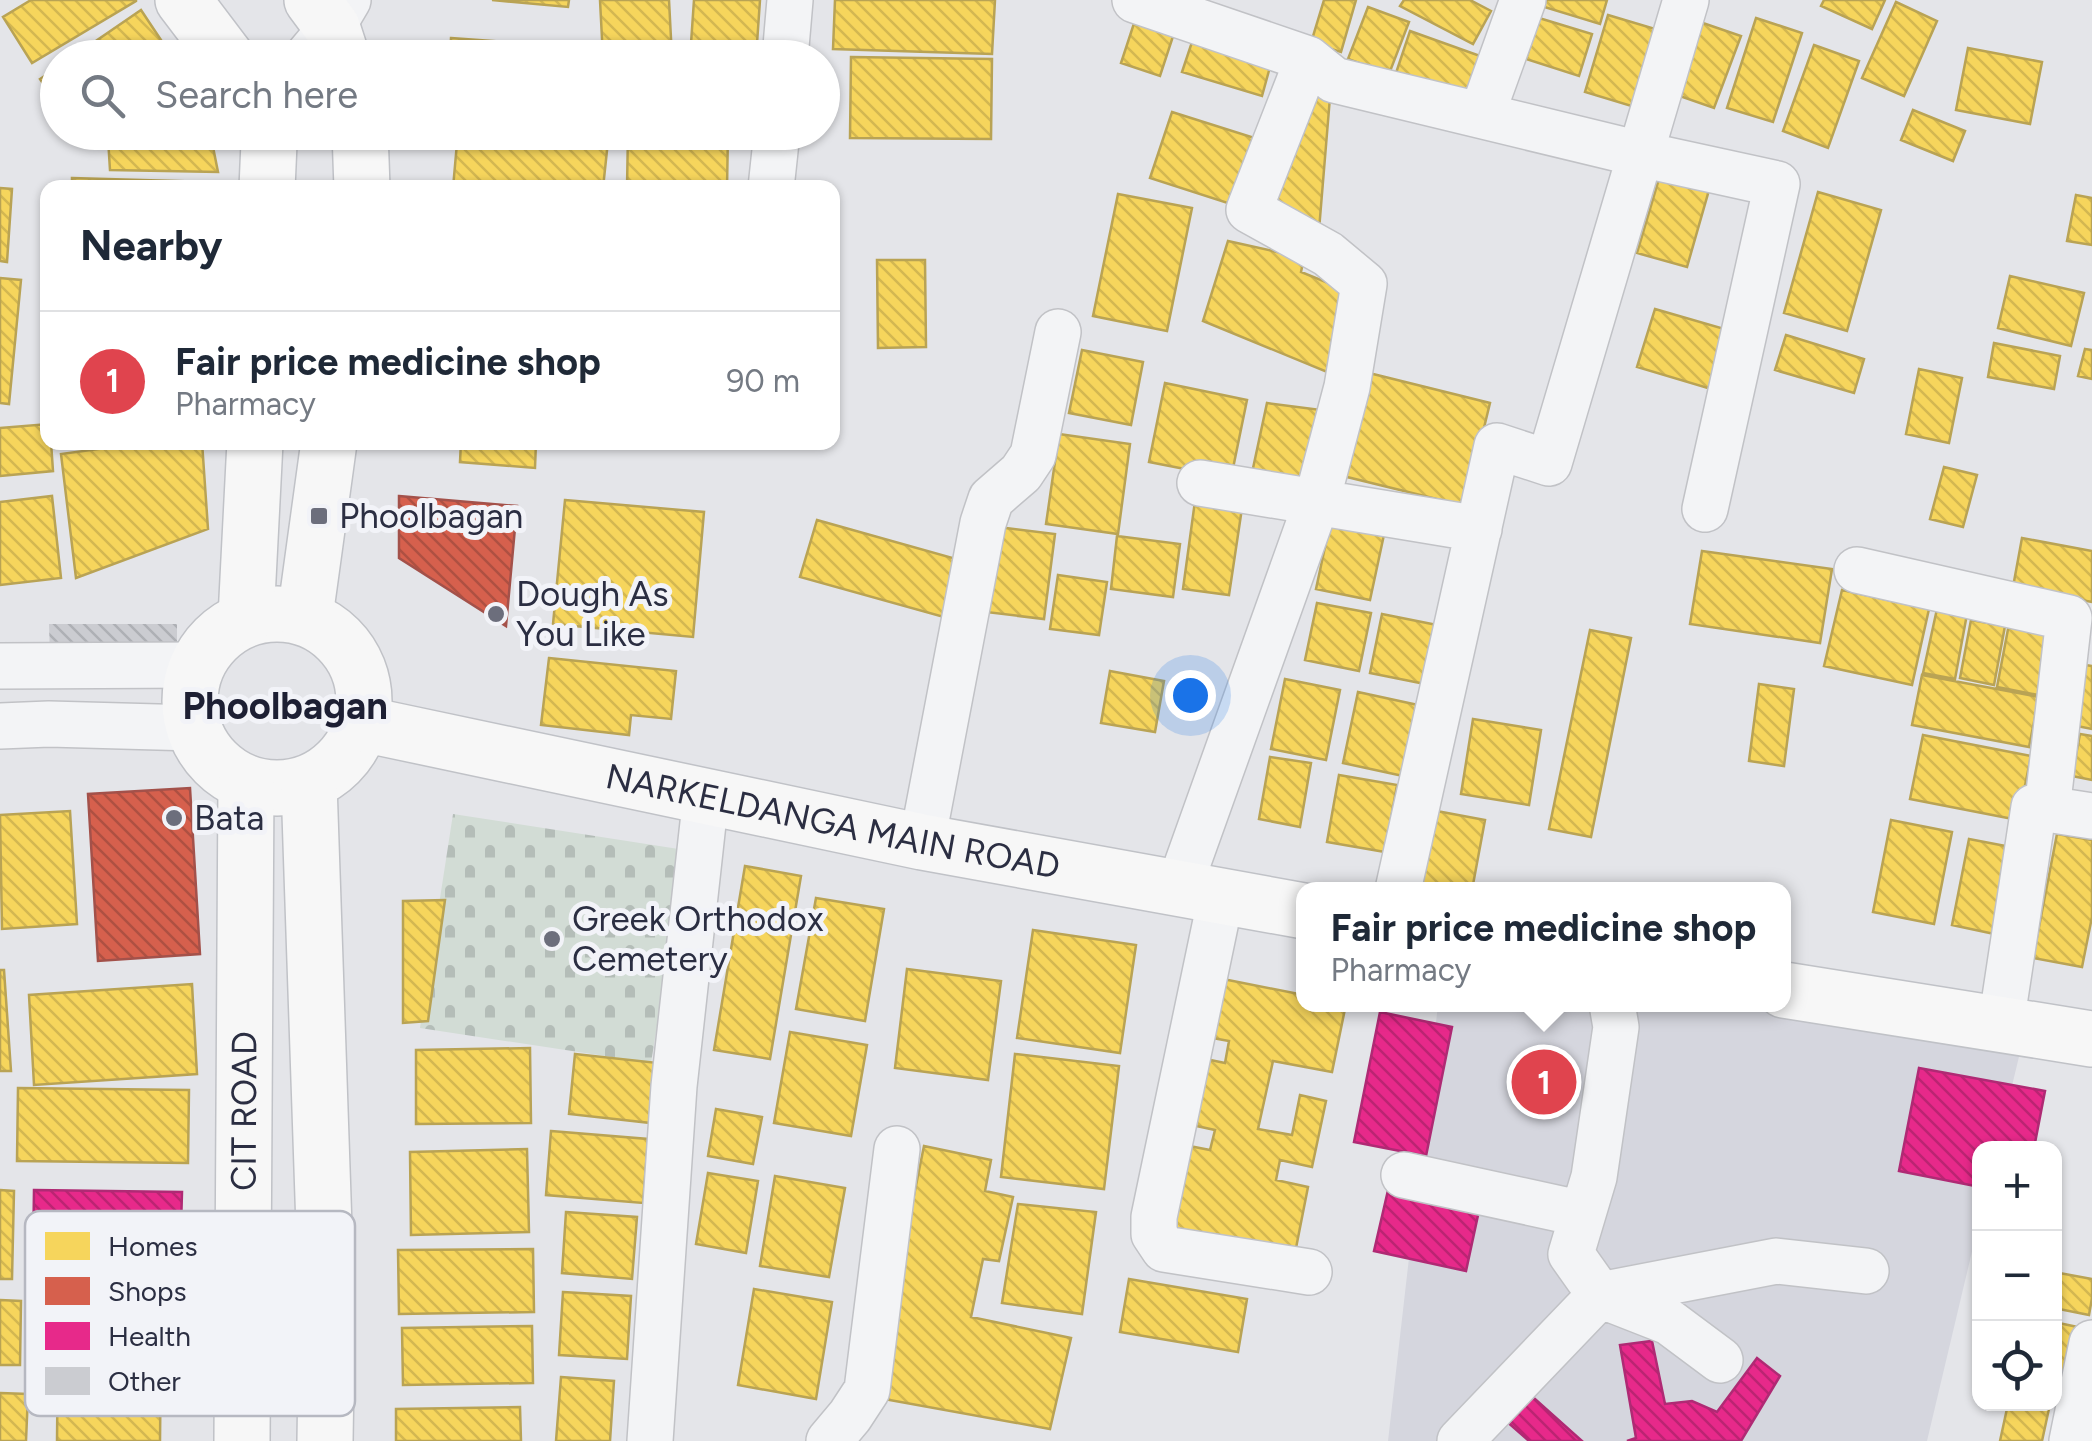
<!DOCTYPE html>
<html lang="en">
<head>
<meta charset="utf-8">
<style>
	:root { --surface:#fff; --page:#f2f2f3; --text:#1f2937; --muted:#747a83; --line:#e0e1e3; --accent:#6c6e7c }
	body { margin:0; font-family:Figtree,sans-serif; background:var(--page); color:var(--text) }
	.controls { position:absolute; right:30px; bottom:30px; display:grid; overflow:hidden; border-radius:20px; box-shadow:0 2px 8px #0004 }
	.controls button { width:90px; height:90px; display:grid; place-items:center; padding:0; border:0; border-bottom:2px solid var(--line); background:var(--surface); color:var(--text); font:50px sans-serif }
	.you { position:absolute; left:1190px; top:695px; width:35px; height:35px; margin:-25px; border:8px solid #fff; border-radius:50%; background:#1a73e8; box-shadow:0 0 0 15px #1a73e833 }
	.badge { display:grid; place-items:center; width:65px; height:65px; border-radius:50%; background:var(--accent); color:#fff; font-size:32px; font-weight:700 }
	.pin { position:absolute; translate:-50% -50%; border:5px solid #fff; box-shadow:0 2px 10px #0006 }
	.popup { position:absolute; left:1296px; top:882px; width:495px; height:130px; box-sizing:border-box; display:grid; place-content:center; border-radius:20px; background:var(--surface); filter:drop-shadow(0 2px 8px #0005); font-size:32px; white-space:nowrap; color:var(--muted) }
	.popup b { font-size:38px; color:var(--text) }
	.popup::after { content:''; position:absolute; left:50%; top:100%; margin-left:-20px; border:20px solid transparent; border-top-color:var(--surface) }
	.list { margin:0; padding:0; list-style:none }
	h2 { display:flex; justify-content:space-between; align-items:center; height:130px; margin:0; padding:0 40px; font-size:42px }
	h2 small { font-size:32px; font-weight:400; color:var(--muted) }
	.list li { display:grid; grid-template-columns:65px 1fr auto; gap:30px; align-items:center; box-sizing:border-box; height:140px; padding:0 40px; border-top:2px solid var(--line) }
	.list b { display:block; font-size:38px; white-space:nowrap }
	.list p { margin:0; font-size:32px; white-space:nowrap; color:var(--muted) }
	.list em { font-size:32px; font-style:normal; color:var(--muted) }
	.icon { flex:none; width:55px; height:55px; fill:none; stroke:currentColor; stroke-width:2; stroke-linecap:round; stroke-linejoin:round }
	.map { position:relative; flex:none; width:2092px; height:1441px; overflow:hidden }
	.search { position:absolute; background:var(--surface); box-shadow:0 2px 8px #0004; left:40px; top:40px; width:800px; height:110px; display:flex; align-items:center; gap:25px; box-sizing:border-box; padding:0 35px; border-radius:55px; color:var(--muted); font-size:38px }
	.panel { position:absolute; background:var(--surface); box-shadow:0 2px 8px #0004; left:40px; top:180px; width:800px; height:270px; border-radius:20px }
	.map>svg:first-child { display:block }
</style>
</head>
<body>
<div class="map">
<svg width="2092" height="1441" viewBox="0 0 2092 1441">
	<defs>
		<pattern id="cemetery-stones" width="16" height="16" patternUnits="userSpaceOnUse" patternTransform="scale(2.5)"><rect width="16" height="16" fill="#d2dcd5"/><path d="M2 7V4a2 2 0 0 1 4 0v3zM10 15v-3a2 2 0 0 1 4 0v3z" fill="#b4bdb8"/></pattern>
		<pattern id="homes-back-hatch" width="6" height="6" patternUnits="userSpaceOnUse" patternTransform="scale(2.5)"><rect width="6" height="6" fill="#f6d55c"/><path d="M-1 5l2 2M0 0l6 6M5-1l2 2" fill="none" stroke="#d3b751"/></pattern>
		<pattern id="shops-back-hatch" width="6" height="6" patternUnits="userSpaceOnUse" patternTransform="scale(2.5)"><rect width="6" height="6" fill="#d6604d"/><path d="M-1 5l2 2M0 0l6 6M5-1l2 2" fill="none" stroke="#ae5042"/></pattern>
		<pattern id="health-back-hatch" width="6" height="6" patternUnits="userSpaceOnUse" patternTransform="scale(2.5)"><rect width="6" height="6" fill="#e7298a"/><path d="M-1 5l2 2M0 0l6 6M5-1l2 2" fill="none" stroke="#bb2472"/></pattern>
		<pattern id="building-back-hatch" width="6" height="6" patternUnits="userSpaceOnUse" patternTransform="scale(2.5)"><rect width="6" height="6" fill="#cbccd1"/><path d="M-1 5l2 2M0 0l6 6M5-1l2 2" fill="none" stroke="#aeb0b5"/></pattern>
	</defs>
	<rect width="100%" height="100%" fill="#e4e5e9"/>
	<path fill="#d5d6de" d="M1784,1004L2030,1011L1997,1148H1980L1979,1222L1927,1441H1388L1438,1005Z"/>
	<path fill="url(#cemetery-stones)" d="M453,814L685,850L651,1063L420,1028Z"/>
	<path fill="url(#homes-back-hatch)" stroke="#b9a354" stroke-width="2.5" d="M31,0H136V1L32,63L3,17Z
		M492,0H569L568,7Z
		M600,0H669L672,58H603Z
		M694,0H760L756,58H690Z
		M835,0H995L992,54L833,49Z
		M1324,0H1356L1341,52L1311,43Z
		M1404,0H1470L1491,11L1473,44L1400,6Z
		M1543,0H1607L1600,24L1541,6Z
		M1824,0H1885L1872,29L1821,6Z
		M1896,2L1937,21L1904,96L1862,78Z
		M1140,5L1179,18L1160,76L1121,63Z
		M1368,7L1409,22L1389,74L1348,59Z
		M141,10L173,58H71Z
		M1608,15L1662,31L1638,108L1585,92Z
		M1539,18L1592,34L1579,76L1526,59Z
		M1756,18L1802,33L1773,122L1727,108Z
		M1697,21L1741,36L1714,108L1671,93Z
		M1410,31L1483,57L1466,105L1394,79Z
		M1195,33L1273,56L1262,96L1182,72Z
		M451,38L520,43L519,58H450Z
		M1814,45L1859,61L1828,148L1783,131Z
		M1968,48L2042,62L2030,124L1956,110Z
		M851,57L992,59L991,139L850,138Z
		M58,67V105L40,79Z
		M1309,78L1331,85L1319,230L1257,210Z
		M1913,110L1965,131L1953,161L1901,140Z
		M1172,112L1261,140L1240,207L1150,178Z
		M117,132H210L218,172L110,170L108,138Z
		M458,132H525L608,141L603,188H453Z
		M628,132H728L727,188H627Z
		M1664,162L1713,176L1687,267L1637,253Z
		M72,178L210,182V188H72Z
		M0,188L12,189L7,262L0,261Z
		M1818,192L1881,210L1847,331L1784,313Z
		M1118,194L1192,208L1167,331L1093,316Z
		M2076,195L2092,198V245L2067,241Z
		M1228,241L1304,258L1301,272L1353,293L1337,376L1203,321Z
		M877,260H925L926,347L878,348Z
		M2010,276L2084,293L2071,346L1998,328Z
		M0,278L21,280L9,404L0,403Z
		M1655,309L1728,330L1711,389L1637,367Z
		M1786,335L1864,359L1854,393L1775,370Z
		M1994,343L2060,356L2054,389L1988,377Z
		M2085,349L2092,350V379L2078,376Z
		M1082,350L1143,362L1131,425L1069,413Z
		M1919,369L1962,378L1949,443L1906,434Z
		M1365,372L1490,403L1465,506L1339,475Z
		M1165,383L1247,400L1231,478L1149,462Z
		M1267,403L1329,411L1314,485L1252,473Z
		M48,424V442H51L53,471L0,476V428Z
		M1059,434L1130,444L1118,534L1046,524Z
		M150,442H202L208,529L76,578L61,454Z
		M461,442H536L535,468L460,462Z
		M1944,467L1977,475L1963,527L1930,519Z
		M52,496L61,578L0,585V502Z
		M565,500L704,512L693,637L553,624Z
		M1195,501L1242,508L1229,595L1183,589Z
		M1331,519L1385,530L1370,600L1316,589Z
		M817,520L967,562L951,619L800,577Z
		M998,527L1055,534L1044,619L986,612Z
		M1117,536L1180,544L1173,597L1111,589Z
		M2022,538L2092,551V602L2013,587Z
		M1702,551L1832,569L1820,643L1690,624Z
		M1058,575L1107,582L1099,635L1050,629Z
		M1842,590L1929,609L1912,685L1824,666Z
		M1317,603L1371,613L1359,671L1305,660Z
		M1937,609L1967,614L1955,679L1923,673Z
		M1382,614L1437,625L1425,684L1370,673Z
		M1971,620L2005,626L1994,685L1960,678Z
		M2009,624L2060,634L2048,697L1997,687Z
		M1590,630L1631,638L1591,837L1549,829Z
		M549,658L676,671L671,719L631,715L629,735L541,725Z
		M2079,664L2092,666V729L2067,724Z
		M1110,671L1164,681L1155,732L1101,723Z
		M1922,675L2039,697L2029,747L1912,725Z
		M1285,679L1340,690L1326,760L1271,749Z
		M1759,684L1794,689L1784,766L1749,761Z
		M1358,692L1418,705L1403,776L1343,763Z
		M1473,719L1541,730L1529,805L1461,794Z
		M2080,734L2092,736V780L2072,776Z
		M1923,735L2031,756L2018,820L1910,799Z
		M1270,757L1311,763L1300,827L1259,819Z
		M1339,775L1397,785L1385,852L1327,842Z
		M1426,809L1485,820L1472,890H1447L1412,883Z
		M70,811L77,924L2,929L0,815Z
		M1891,820L1952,832L1934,924L1873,912Z
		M2057,834L2092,840V917L2082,967L2033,958Z
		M1969,839L2016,848L1999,935L1952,925Z
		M745,866L801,876L770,1059L714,1050Z
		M816,898L884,909L865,1021L796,1009Z
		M445,900L428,1021L403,1023V901Z
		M1033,930L1136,945L1120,1053L1017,1038Z
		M907,969L1001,981L988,1080L895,1068Z
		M0,970H4L11,1071H0Z
		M1208,976L1304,995V1004H1346L1332,1072L1273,1061L1258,1129L1292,1135L1300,1095L1326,1101L1312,1167L1280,1160L1276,1180L1308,1187L1295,1253L1157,1226L1174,1143L1210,1150L1215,1130L1178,1122L1191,1056L1225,1063L1229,1041L1196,1035Z
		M192,984L197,1074L34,1085L29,995Z
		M790,1032L867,1045L851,1136L774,1123Z
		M530,1048L531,1123L416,1124V1050Z
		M575,1054L658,1063L651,1123L569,1114Z
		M1015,1054L1119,1066L1104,1189L1001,1177Z
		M18,1088L189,1090L188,1163L17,1161Z
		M716,1109L762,1117L753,1164L708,1156Z
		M551,1131L648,1139L643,1203L546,1195Z
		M924,1146L991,1160L985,1191L1013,1197L999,1261L983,1259L971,1317L1071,1338L1050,1429L873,1397Z
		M527,1149L529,1232L411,1235L410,1152Z
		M708,1173L758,1181L746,1253L696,1244Z
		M775,1176L845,1188L829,1277L760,1266Z
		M0,1190L14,1191L12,1279H0Z
		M1018,1204L1096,1212L1082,1314L1002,1303Z
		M566,1212L637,1217L632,1279L562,1273Z
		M533,1249L534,1312L399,1314L398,1250Z
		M2054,1272L2092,1279V1298L2089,1315L2054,1308Z
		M1129,1279L1247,1299L1238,1352L1120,1332Z
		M754,1289L832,1302L816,1399L738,1385Z
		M563,1292L631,1296L627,1359L559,1355Z
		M0,1300L21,1301L20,1365H0Z
		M2054,1322L2087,1329L2074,1381L2054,1377Z
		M532,1326L533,1383L403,1385L402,1328Z
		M58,1340L161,1342L160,1441H57Z
		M561,1377L614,1381L610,1441H556Z
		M0,1393L28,1394L26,1441H0Z
		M2008,1404H2050L2042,1441H2000Z
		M520,1407L521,1441H396V1409Z"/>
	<path fill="url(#shops-back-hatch)" stroke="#a3514a" stroke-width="2.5" d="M399,496L517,506L506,626L399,558Z
		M190,788L200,954L98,961L88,794Z"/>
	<path fill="url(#health-back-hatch)" stroke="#af2a74" stroke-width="2.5" d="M1380,1012L1452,1027L1426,1156L1354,1142Z
		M1919,1068L2045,1091L2034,1148H1980V1187L1899,1171Z
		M1389,1186L1480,1206L1466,1271L1374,1251Z
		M34,1190L182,1192L180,1261L33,1258Z
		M1652,1341L1665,1404L1692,1401L1717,1412L1757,1358L1780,1376L1741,1441H1627L1636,1438L1620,1345Z
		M1526,1391L1582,1441H1529L1504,1419Z"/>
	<path fill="url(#building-back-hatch)" d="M49,624H177V659L50,658Z"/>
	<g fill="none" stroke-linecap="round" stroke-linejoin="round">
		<g stroke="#c1c2c6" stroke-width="48">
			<path id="minor" d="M1135,0L1308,59L1334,80L1640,154L1777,184L1705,509
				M306,58L332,27L348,0
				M785,58L790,0
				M1482,114L1523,0
				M771,188L777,132
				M1200,483L1479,529
				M1857,570L2069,618L2047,810
				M0,666L198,665
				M0,726L49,724L194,728
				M922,842L983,523L991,499L1021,473L1033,455L1058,332
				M1178,890L1316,504L1347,387L1364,284L1328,254L1249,210L1308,59
				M1398,890L1497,446L1549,463L1686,0
				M1221,897L1154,1217V1234L1164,1249L1309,1272
				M1612,1004L1616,1027L1594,1177L1571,1254L1600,1295L1669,1322L1720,1360
				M2001,1024L2034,807L2092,816
				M1404,1175L1583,1214
				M650,1441L674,1086L706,796
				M829,1441L850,1416L867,1390L897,1149
				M1460,1441L1600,1295L1776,1261L1866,1271
				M2072,1441L2092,1343"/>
		</g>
		<g stroke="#c0c2c7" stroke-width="58">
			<g id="major">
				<path d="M183,0L227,58"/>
				<path d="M312,0L332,27L342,58"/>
				<path d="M267,132L269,143L267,188"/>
				<path d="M360,132L362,188"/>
				<circle cx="277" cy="701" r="87"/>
				<path d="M305,616L329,442"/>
				<path d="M246,618L255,442"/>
				<path id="s1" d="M363,724L922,842L1304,911"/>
				<path d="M309,784L327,1316L325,1441"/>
				<path d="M1784,990L2092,1039"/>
				<path id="s2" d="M242,1441L246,783"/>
			</g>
		</g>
		<use href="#minor" stroke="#f3f4f6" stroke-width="45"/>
		<use href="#major" stroke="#f7f7f7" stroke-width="55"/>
	</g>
	<g fill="#6c6e7c" stroke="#f2f3f8" stroke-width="4">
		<rect x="309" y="506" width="20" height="20" rx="5"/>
		<circle cx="496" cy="614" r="10"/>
		<circle cx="174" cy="818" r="10"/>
		<circle cx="552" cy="939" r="10"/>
	</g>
	<g text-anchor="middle" stroke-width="10" stroke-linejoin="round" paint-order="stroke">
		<g font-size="35" fill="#2b2e42" stroke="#f2f3f8" text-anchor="start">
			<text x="339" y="528">Phoolbagan</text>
			<text x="516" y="606">Dough As<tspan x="516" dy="40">You Like</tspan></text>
			<text x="194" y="830">Bata</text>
			<text x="572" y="931">Greek Orthodox<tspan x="572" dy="40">Cemetery</tspan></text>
		</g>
		<g font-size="35" fill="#2b2e42" stroke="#f2f3f8">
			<text dy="12" stroke="none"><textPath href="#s1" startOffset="480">NARKELDANGA MAIN ROAD</textPath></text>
			<text dy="12" stroke="none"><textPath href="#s2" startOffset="330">CIT ROAD</textPath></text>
		</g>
		<g font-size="38" font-weight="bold" fill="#1d1f33" stroke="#f2f3f8">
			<text x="285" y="719">Phoolbagan</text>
		</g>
	</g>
	<rect x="25" y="1211" width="330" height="205" rx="15" fill="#f2f3f8" stroke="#b6b8c1" stroke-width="2.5"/>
	<rect x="45" y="1232" width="45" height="28" fill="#f6d55c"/>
	<rect x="45" y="1277" width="45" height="28" fill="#d6604d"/>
	<rect x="45" y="1322" width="45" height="28" fill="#e7298a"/>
	<rect x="45" y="1367" width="45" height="28" fill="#cbccd1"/>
	<g font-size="28" fill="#2b2e42">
		<text x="108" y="1256">Homes</text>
		<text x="108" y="1301">Shops</text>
		<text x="108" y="1346">Health</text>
		<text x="108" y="1391">Other</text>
	</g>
</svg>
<div class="controls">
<button>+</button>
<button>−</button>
<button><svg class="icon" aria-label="locate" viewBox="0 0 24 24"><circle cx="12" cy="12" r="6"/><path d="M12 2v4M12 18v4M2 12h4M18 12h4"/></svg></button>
</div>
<div class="you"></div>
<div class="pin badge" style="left:1544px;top:1082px;background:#e0444e">1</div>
<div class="popup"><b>Fair price medicine shop</b>Pharmacy</div>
<div class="search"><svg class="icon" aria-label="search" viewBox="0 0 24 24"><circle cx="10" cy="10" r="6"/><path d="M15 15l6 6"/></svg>Search here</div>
<section class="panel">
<h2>Nearby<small></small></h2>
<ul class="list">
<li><span class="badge" style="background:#e0444e">1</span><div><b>Fair price medicine shop</b><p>Pharmacy</p></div><em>90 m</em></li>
</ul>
</section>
</div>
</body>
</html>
